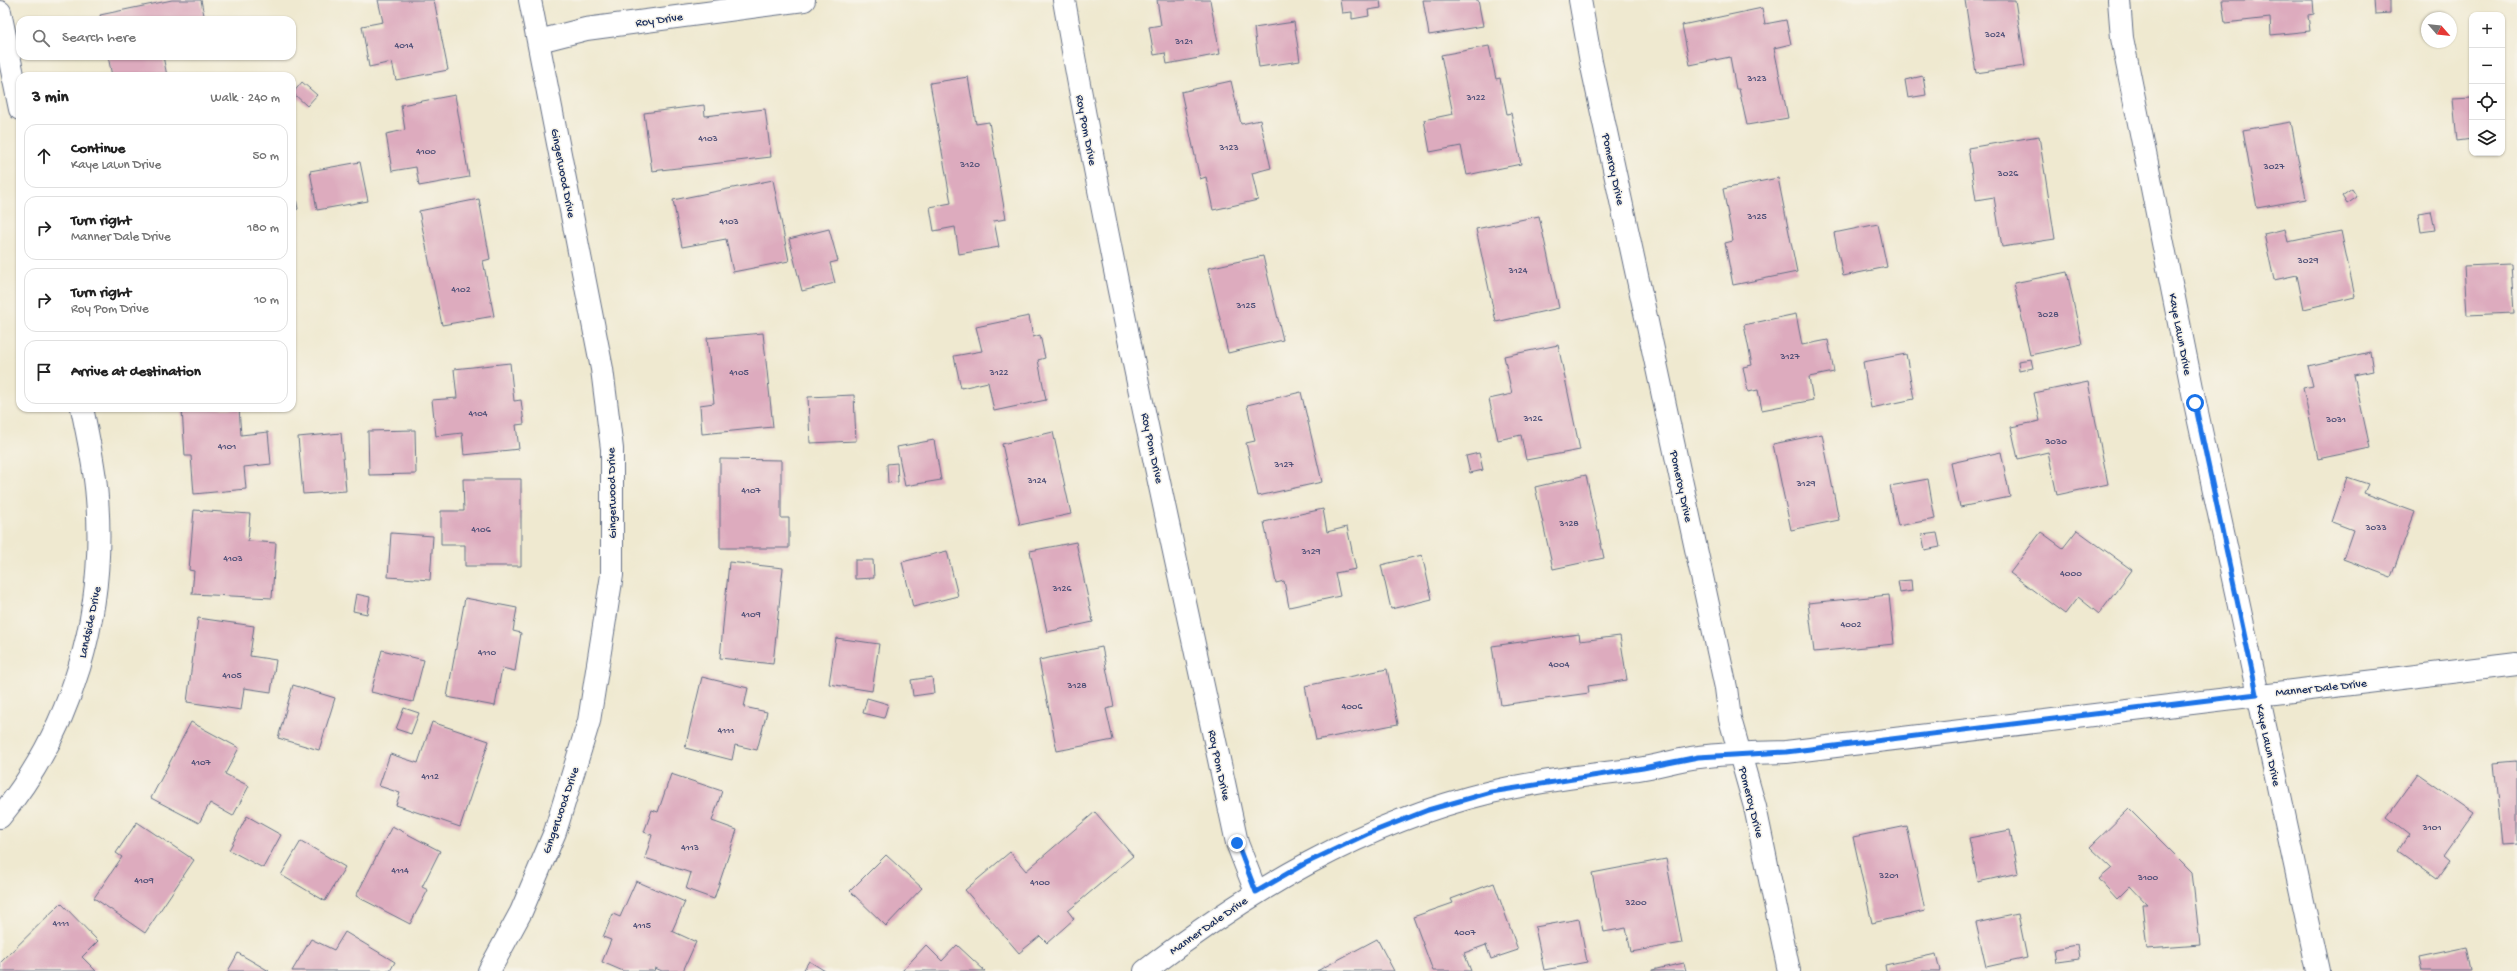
<!DOCTYPE html>
<html lang="en">
<head>
<meta charset="utf-8">
<style>
	:root { --surface:#fff; --page:#f2f2f2; --text:#222; --muted:#767676; --line:#e0e0e0 }
	body { margin:0; font-family:"Gochi Hand",sans-serif; background:var(--page); color:var(--text) }
	.controls { position:absolute; right:12px; top:12px; display:grid; overflow:hidden; border-radius:8px; box-shadow:0 1px 3px #0004 }
	.controls button { width:36px; height:36px; display:grid; place-items:center; padding:0; border:0; border-bottom:1px solid var(--line); background:var(--surface); color:var(--text); font:20px sans-serif }
	.compass { position:absolute; left:2421px; top:12px; width:36px; height:36px; border-radius:50%; background:var(--surface); box-shadow:0 1px 3px #0004; rotate:118deg }
	.stop { position:absolute; width:12px; height:12px; margin:-9px; border:3px solid #1a73e8; border-radius:50%; background:#fff }
	.stop.end { background:#1a73e8; border-color:#fff; box-shadow:0 1px 4px #0008 }
	.list { margin:0; padding:0; list-style:none }
	h2 { display:flex; justify-content:space-between; align-items:center; height:52px; margin:0; padding:0 16px; font-size:17px }
	h2 small { font-size:13px; font-weight:400; color:var(--muted) }
	.list li { display:grid; grid-template-columns:26px 1fr auto; gap:12px; align-items:center; box-sizing:border-box; height:64px; margin:0 8px 8px; padding:0 8px; border:1px solid var(--line); border-radius:12px }
	.list b { display:block; font-size:15px; white-space:nowrap }
	.list p { margin:0; font-size:13px; white-space:nowrap; color:var(--muted) }
	.list em { font-size:13px; font-style:normal; color:var(--muted) }
	.icon { flex:none; width:22px; height:22px; fill:none; stroke:currentColor; stroke-width:2; stroke-linecap:round; stroke-linejoin:round }
	.map { position:relative; flex:none; width:2517px; height:971px; overflow:hidden }
	.search { position:absolute; background:var(--surface); box-shadow:0 1px 3px #0004; left:16px; top:16px; width:280px; height:44px; display:flex; align-items:center; gap:10px; box-sizing:border-box; padding:0 14px; border-radius:12px; color:var(--muted); font-size:15px }
	.panel { position:absolute; background:var(--surface); box-shadow:0 1px 3px #0004; left:16px; top:72px; width:280px; height:340px; border-radius:12px }
	.map>svg:first-child { display:block }
</style>
</head>
<body>
<div class="map">
<svg width="2517" height="971" viewBox="0 0 2517 971">
	<rect width="100%" height="100%" fill="#f7f3e8"/>
	<filter id="ink" filterUnits="userSpaceOnUse"><feTurbulence type="fractalNoise" baseFrequency=".025" numOctaves="2"/><feDisplacementMap in="SourceGraphic" scale="8" xChannelSelector="R" yChannelSelector="G"/><feConvolveMatrix kernelMatrix="1 2 1 2 8 2 1 2 1" color-interpolation-filters="sRGB"/></filter>
	<filter id="wash" filterUnits="userSpaceOnUse"><feTurbulence type="fractalNoise" baseFrequency=".012" numOctaves="4" result="noise"/><feDisplacementMap in="SourceGraphic" scale="16" xChannelSelector="R" yChannelSelector="G"/><feGaussianBlur stdDeviation="0.9" result="paint"/><feColorMatrix in="noise" values="0 0 0 0 0 0 0 0 0 0 0 0 0 0 0 0 0 1.4 0 .05"/><feComposite in="paint" operator="in"/></filter>
	<g filter="url(#wash)">
		<rect width="100%" height="100%" fill="#efe9d0"/>
		<g id="blocks">
			<path fill="#ddabbe" d="M172,0H201L205,20H101L100,15Z
				M378,0H434L448,70L396,80L392,62L369,67L362,26L383,22Z
				M1157,0H1210L1220,54L1167,64L1165,53L1154,55L1149,27L1161,25Z
				M1340,0H1380L1381,8L1368,10L1369,16L1352,19V12L1342,13Z
				M1423,0H1478L1483,26L1429,35Z
				M1965,0H2015L2025,66L1976,73Z
				M2222,0H2313L2314,14L2308,15L2310,31L2271,35L2270,18L2225,23Z
				M2374,0H2390V13L2375,14Z
				M1762,8L1765,24L1786,20L1791,44L1774,48L1788,118L1747,125L1739,89H1736L1730,57L1690,65L1682,25Z
				M1294,22L1300,61L1259,67L1254,28Z
				M1489,46L1496,79L1500,78L1507,114L1511,113L1521,164L1467,175L1461,146L1430,152L1424,120L1453,114L1441,55Z
				M108,56H163L167,76H112Z
				M1923,76L1926,95L1908,98L1905,80Z
				M968,77L976,124L989,122L1006,219L994,221L999,247L959,254L955,227L934,231L930,207L951,203L930,83Z
				M1231,81L1241,124L1260,120L1271,168L1252,173L1258,200L1213,210L1206,177L1200,179L1181,92Z
				M302,82L317,95L307,106L293,93Z
				M455,95L469,177L419,186L416,167L392,171L386,134L405,130L401,105Z
				M2472,98V139L2457,141L2453,99Z
				M704,105L705,116L765,109L771,157L652,171L644,113Z
				M2291,122L2306,199L2257,208L2243,130Z
				M2039,136L2055,239L2002,247L1994,197L1976,200L1968,148Z
				M360,162L368,201L317,210L310,171Z
				M1778,178L1797,272L1733,285L1725,243L1733,241L1723,189Z
				M292,179L298,209L292,211Z
				M773,180L789,261L733,272L726,239L682,247L673,200Z
				M2352,189L2357,197L2347,204L2342,196Z
				M479,199L490,259L483,261L494,316L442,325L419,211Z
				M2431,211L2435,230L2421,232L2418,213Z
				M1539,216L1559,308L1496,322L1476,229Z
				M1878,224L1887,267L1843,276L1834,233Z
				M829,229L838,261L830,263L835,283L802,291L789,239Z
				M2285,229L2288,242L2341,231L2355,297L2304,309L2297,275L2274,280L2264,234Z
				M1263,256L1283,340L1228,353L1208,268Z
				M2511,264L2514,313L2467,315L2464,266Z
				M2067,272L2082,344L2030,355L2014,283Z
				M1796,314L1802,345L1828,340L1834,372L1809,377L1813,400L1762,410L1758,390L1748,392L1743,367L1752,365L1744,325Z
				M1029,316L1033,337L1040,335L1045,358L1038,360L1046,400L994,411L988,382L961,388L954,356L982,351L976,327Z
				M763,333L773,427L702,434L700,405L714,403L707,338Z
				M1558,345L1580,450L1526,460L1521,435L1498,440L1489,399L1512,394L1504,356Z
				M2370,352L2373,371L2354,375L2370,448L2318,459L2303,388L2313,386L2308,366Z
				M1906,354L1914,399L1871,408L1863,362Z
				M2031,359L2033,368L2019,371L2018,361Z
				M510,363L514,401L521,400L524,424L516,425L519,449L464,455L462,433L436,436L432,400L457,398L454,369Z
				M2088,382L2108,484L2057,495L2048,452L2018,459L2011,427L2040,421L2034,393Z
				M1301,392L1322,482L1258,496L1246,443L1255,441L1247,405Z
				M854,395L856,441L810,443L808,397Z
				M239,408L241,435L268,432L271,464L244,467L246,489L194,494L191,456H185L182,409Z
				M415,430L416,474L369,475L368,431Z
				M1053,432L1071,514L1020,525L1002,444Z
				M341,433L346,491L303,494L298,437Z
				M1822,434L1839,520L1791,530L1773,444Z
				M934,440L941,480L905,486L897,447Z
				M2001,452L2010,497L1960,507L1951,463Z
				M1479,453L1483,470L1470,473L1466,456Z
				M720,459L781,460V518H789V548H720Z
				M897,463L898,482L888,483L887,464Z
				M1586,475L1604,558L1553,569L1535,487Z
				M2347,477L2368,484L2364,493L2415,512L2391,577L2343,559L2353,530L2332,522Z
				M463,479H521V566H465V545H441V511H464Z
				M1928,479L1935,519L1898,526L1890,486Z
				M1323,509L1327,532L1347,527L1356,569L1335,573L1340,596L1289,607L1284,581L1276,583L1264,522Z
				M194,510L250,514L248,541L276,543L272,598L192,594L194,571L189,570Z
				M2077,530L2132,570L2099,614L2078,597L2065,614L2010,573L2041,532L2063,548Z
				M391,533L433,536L430,580L388,577Z
				M1937,533L1940,547L1925,550L1922,535Z
				M1076,542L1093,622L1047,632L1030,551Z
				M947,551L958,596L913,607L902,562Z
				M1422,555L1432,599L1391,609L1381,565Z
				M855,560H873L874,578L855,579Z
				M729,562L783,568L773,664L720,658Z
				M1911,580L1912,591L1900,593L1898,581Z
				M356,594L370,597L367,614L353,611Z
				M1889,595L1894,644L1814,652L1808,603Z
				M465,598L517,608L513,631L521,633L515,671L502,668L495,706L447,697Z
				M198,618L254,626L250,656L276,660L271,692L244,688L241,710L187,702Z
				M1579,634L1580,641L1620,636L1627,680L1588,686L1589,693L1501,705L1492,646Z
				M836,638L879,644L872,691L829,684Z
				M1102,647L1114,707L1106,709L1113,740L1057,751L1039,660Z
				M382,650L424,660L413,702L371,692Z
				M1387,669L1398,724L1316,740L1305,686Z
				M702,677L748,688L744,707L767,712L757,750L735,745L732,760L685,748Z
				M932,677L934,693L913,696L911,680Z
				M293,685L335,698L319,750L278,738Z
				M867,698L888,704L884,718L863,713Z
				M404,708L419,713L411,734L396,729Z
				M191,722L239,748L225,774L249,786L233,816L210,803L199,823L151,798Z
				M432,722L489,741L460,827L396,805L400,793L379,786L390,754L418,763Z
				M2517,761V844L2502,845L2494,763Z
				M671,774L722,791L712,821L737,830L714,899L686,889L691,873L645,858L652,835L644,832L652,810L658,812Z
				M2418,774L2474,813L2443,857L2449,862L2437,879L2398,851L2409,834L2387,817Z
				M2129,809L2192,872L2200,945L2147,949L2142,904H2147L2130,886L2117,899L2099,879L2112,868L2090,847Z
				M1095,812L1133,856L1068,911L1074,919L1047,943L1040,936L1019,953L965,890L1010,852L1026,871Z
				M247,816L281,835L263,868L229,850Z
				M137,822L194,860L145,933L94,898L122,857L116,853Z
				M392,826L440,851L422,887L428,890L410,924L356,896Z
				M1907,826L1925,911L1872,923L1853,837Z
				M2010,830L2018,873L1978,882L1969,838Z
				M301,841L345,867L325,901L281,875Z
				M886,855L922,888L886,926L850,891Z
				M1666,859L1682,943L1631,952L1626,928L1604,932L1592,873Z
				M636,881L685,902L672,931L696,942L683,971H662L655,968L654,971H623L602,962L611,940L603,937L613,914L620,917Z
				M1494,883L1518,950L1491,959L1486,945L1464,953L1471,971H1433L1413,917L1453,903L1451,899Z
				M61,903L98,941L82,957L96,971H1L0,963Z
				M2018,914L2027,958L1986,967L1976,923Z
				M1579,919L1587,962L1544,970L1535,927Z
				M345,932L395,962L390,971H292L311,939L334,950Z
				M1377,939L1394,971H1317Z
				M926,945L942,961L957,945L985,971H902Z
				M2077,945L2079,959L2057,962L2055,949Z
				M2467,947L2472,971H2422L2419,957Z
				M238,953L269,971H228Z
				M1936,954L1940,971H1886L1885,965Z
				M809,961L825,971H803Z
				M1684,963L1686,971H1652V970Z"/>
		</g>
	</g>
	<g filter="url(#ink)">
		<use href="#blocks" fill-opacity="0" stroke="#657086" stroke-width="1"/>
		<g fill="none" stroke-linecap="round" stroke-linejoin="round">
			<g stroke="#657086" stroke-width="24">
				<path id="street" d="M1064,0C1113,283 1177,563 1237,843L1256,892
					M1580,0L1591,62L1726,688L1730,719L1755,807L1789,971
					M2119,0L2122,38L2195,403L2318,971
					M0,12L20,109
					M539,41L586,29L804,0
					M0,817C73,728 106,613 97,498C95,468 88,437 82,408
					M489,971L521,912L555,832L589,721L612,575V449L602,369L530,0"/>
			</g>
			<g stroke="#657086" stroke-width="24">
				<path id="secondary" d="M1145,971C1249,891 1362,823 1491,792C1539,781 1589,775 1638,769C1659,766 1679,759 1699,757C1728,753 1757,753 1786,752L2517,664"/>
			</g>
			<use href="#street" stroke="#fff" stroke-width="22"/>
			<use href="#secondary" stroke="#fff" stroke-width="22"/>
		</g>
	</g>
	<g fill="none" stroke-linecap="round" stroke-linejoin="round" filter="url(#ink)">
		<path stroke="#1a73e8" stroke-width="5" d="M1237,843L1256,892L1304,864L1367,834L1428,810L1491,792L1643,768L1698,757L1786,752L2257,694L2195,403"/>
	</g>
	<g text-anchor="middle" stroke-width="3" stroke-linejoin="round" paint-order="stroke">
		<g font-size="10" fill="#4c4e76">
			<text x="1995" y="37">3024</text>
			<text x="1184" y="44">3121</text>
			<text x="404" y="48">4014</text>
			<text x="1757" y="81">3123</text>
			<text x="1476" y="100">3122</text>
			<text x="708" y="141">4103</text>
			<text x="1229" y="150">3123</text>
			<text x="426" y="154">4100</text>
			<text x="970" y="167">3120</text>
			<text x="2274" y="169">3027</text>
			<text x="2008" y="176">3026</text>
			<text x="1757" y="219">3125</text>
			<text x="729" y="224">4103</text>
			<text x="2308" y="263">3029</text>
			<text x="1518" y="273">3124</text>
			<text x="461" y="292">4102</text>
			<text x="1246" y="308">3125</text>
			<text x="2048" y="317">3028</text>
			<text x="1790" y="359">3127</text>
			<text x="739" y="375">4105</text>
			<text x="999" y="375">3122</text>
			<text x="478" y="416">4104</text>
			<text x="1533" y="421">3126</text>
			<text x="2336" y="422">3031</text>
			<text x="2056" y="444">3030</text>
			<text x="227" y="449">4101</text>
			<text x="1284" y="467">3127</text>
			<text x="1037" y="483">3124</text>
			<text x="1806" y="486">3129</text>
			<text x="751" y="493">4107</text>
			<text x="1569" y="526">3128</text>
			<text x="2376" y="530">3033</text>
			<text x="481" y="532">4106</text>
			<text x="1311" y="554">3129</text>
			<text x="233" y="561">4103</text>
			<text x="2071" y="576">4000</text>
			<text x="1062" y="591">3126</text>
			<text x="751" y="617">4109</text>
			<text x="1851" y="627">4002</text>
			<text x="487" y="655">4110</text>
			<text x="1559" y="667">4004</text>
			<text x="232" y="678">4105</text>
			<text x="1077" y="688">3128</text>
			<text x="1352" y="709">4006</text>
			<text x="726" y="733">4111</text>
			<text x="201" y="765">4107</text>
			<text x="430" y="779">4112</text>
			<text x="2432" y="830">3101</text>
			<text x="690" y="850">4113</text>
			<text x="400" y="873">4114</text>
			<text x="1889" y="878">3201</text>
			<text x="2148" y="880">3100</text>
			<text x="144" y="883">4109</text>
			<text x="1040" y="885">4100</text>
			<text x="1636" y="905">3200</text>
			<text x="61" y="926">4111</text>
			<text x="642" y="928">4115</text>
			<text x="1465" y="935">4007</text>
		</g>
		<g font-size="12" fill="#1b2f5e" stroke="#f7f3e8">
			<text transform="translate(659 19) rotate(-8)" y="4">Roy Drive</text>
			<text transform="translate(1087 130) rotate(79)" y="4">Roy Pom Drive</text>
			<text transform="translate(1614 169) rotate(78)" y="4">Pomeroy Drive</text>
			<text transform="translate(564 173) rotate(79)" y="4">Gingerwood Drive</text>
			<text transform="translate(2181 334) rotate(79)" y="4">Kaye Lawn Drive</text>
			<text transform="translate(1153 448) rotate(78)" y="4">Roy Pom Drive</text>
			<text transform="translate(1682 486) rotate(78)" y="4">Pomeroy Drive</text>
			<text transform="translate(611 493) rotate(-91)" y="4">Gingerwood Drive</text>
			<text transform="translate(89 622) rotate(-78)" y="4">Landside Drive</text>
			<text transform="translate(2321 687) rotate(-6)" y="4">Manner Dale Drive</text>
			<text transform="translate(2269 745) rotate(78)" y="4">Kaye Lawn Drive</text>
			<text transform="translate(1220 765) rotate(78)" y="4">Roy Pom Drive</text>
			<text transform="translate(1752 802) rotate(76)" y="4">Pomeroy Drive</text>
			<text transform="translate(560 810) rotate(-71)" y="4">Gingerwood Drive</text>
			<text transform="translate(1208 925) rotate(-35)" y="4">Manner Dale Drive</text>
		</g>
	</g>
</svg>
<div class="controls">
<button>+</button>
<button>−</button>
<button><svg class="icon" aria-label="locate" viewBox="0 0 24 24"><circle cx="12" cy="12" r="6"/><path d="M12 2v4M12 18v4M2 12h4M18 12h4"/></svg></button>
<button><svg class="icon" aria-label="layers" viewBox="0 0 24 24"><path d="M12 4l9 5-9 5-9-5zM3 14l9 5 9-5"/></svg></button>
</div>
<svg class="compass" viewBox="-18 -18 36 36"><path d="M0-13l5 13h-10z" fill="#e53935"/><path d="M0 13l5-13h-10z" fill="#767676"/></svg>
<div class="stop" style="left:2195px;top:403px"></div>
<div class="stop end" style="left:1237px;top:843px"></div>
<div class="search"><svg class="icon" aria-label="search" viewBox="0 0 24 24"><circle cx="10" cy="10" r="6"/><path d="M15 15l6 6"/></svg>Search here</div>
<section class="panel">
<h2>3 min<small>Walk · 240 m</small></h2>
<ul class="list">
<li><svg class="icon" aria-label="ahead" viewBox="0 0 24 24"><path d="M12 20V5M6 11l6-6 6 6"/></svg><div><b>Continue</b><p>Kaye Lawn Drive</p></div><em>50 m</em></li>
<li><svg class="icon" aria-label="right" viewBox="0 0 24 24"><path d="M7 20v-9h11M14 6l5 5-5 5"/></svg><div><b>Turn right</b><p>Manner Dale Drive</p></div><em>180 m</em></li>
<li><svg class="icon" aria-label="right" viewBox="0 0 24 24"><path d="M7 20v-9h11M14 6l5 5-5 5"/></svg><div><b>Turn right</b><p>Roy Pom Drive</p></div><em>10 m</em></li>
<li><svg class="icon" aria-label="arrive" viewBox="0 0 24 24"><path d="M6 21V4h12l-3 4 3 4H6"/></svg><div><b>Arrive at destination</b></div></li>
</ul>
</section>
</div>
</body>
</html>
